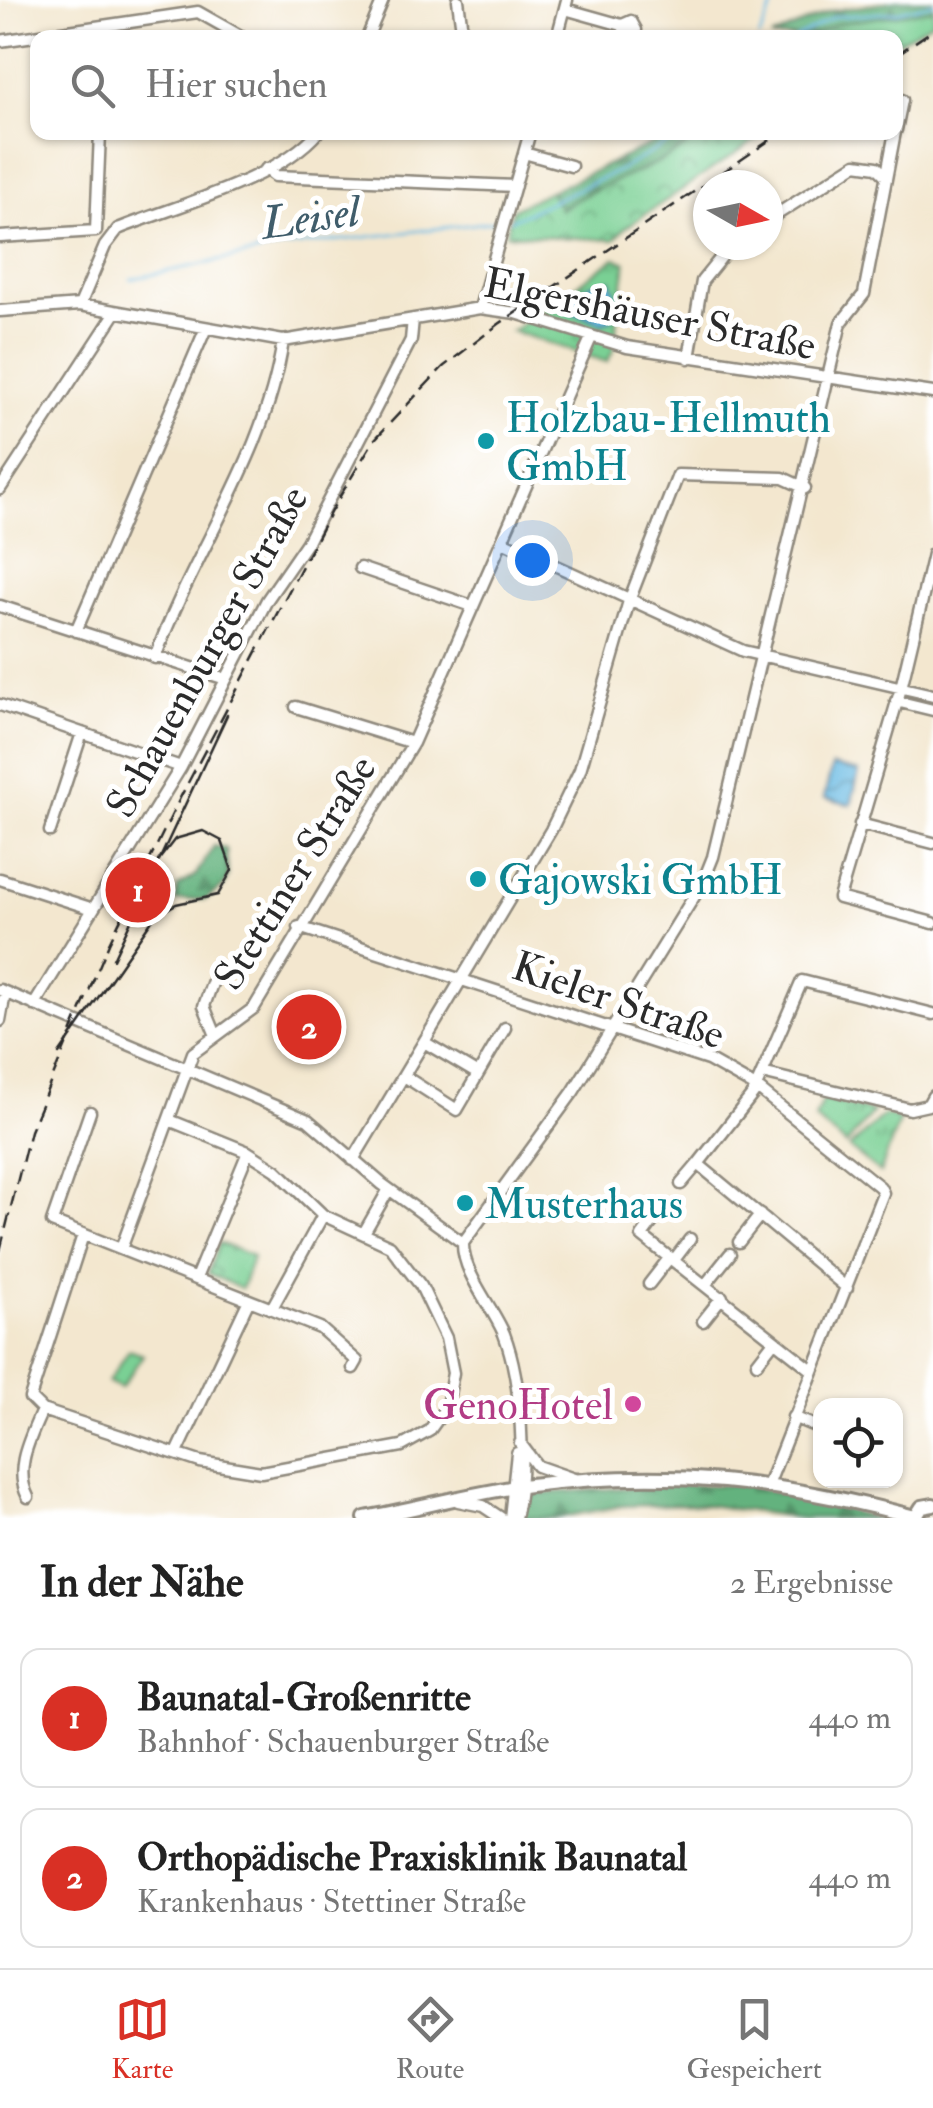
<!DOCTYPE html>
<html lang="de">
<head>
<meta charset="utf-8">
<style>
	:root { --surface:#fff; --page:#f2f2f2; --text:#222; --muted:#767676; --line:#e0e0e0; --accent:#d93025 }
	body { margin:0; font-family:"IM FELL Double Pica",serif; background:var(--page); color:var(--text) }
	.controls { position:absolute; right:30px; bottom:30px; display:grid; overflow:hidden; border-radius:20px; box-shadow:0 2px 8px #0004 }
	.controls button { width:90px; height:90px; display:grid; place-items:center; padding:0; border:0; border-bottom:2px solid var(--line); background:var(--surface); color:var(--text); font:50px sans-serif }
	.compass { position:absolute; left:693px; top:170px; width:90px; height:90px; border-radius:50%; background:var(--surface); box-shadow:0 2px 8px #0004; rotate:99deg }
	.you { position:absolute; left:532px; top:560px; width:35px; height:35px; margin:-25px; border:8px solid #fff; border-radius:50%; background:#1a73e8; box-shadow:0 0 0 15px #1a73e833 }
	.badge { display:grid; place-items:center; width:65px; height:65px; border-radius:50%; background:var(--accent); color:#fff; font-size:32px; font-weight:700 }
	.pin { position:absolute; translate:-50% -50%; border:5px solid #fff; box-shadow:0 2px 10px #0006 }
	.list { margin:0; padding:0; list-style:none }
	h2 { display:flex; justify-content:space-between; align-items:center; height:130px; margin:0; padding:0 40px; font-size:42px }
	h2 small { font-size:32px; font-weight:400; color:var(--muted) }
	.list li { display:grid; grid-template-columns:65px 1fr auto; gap:30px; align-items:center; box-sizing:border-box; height:140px; margin:0 20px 20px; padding:0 20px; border:2px solid var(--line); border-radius:20px }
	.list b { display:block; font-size:38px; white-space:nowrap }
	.list p { margin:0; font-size:32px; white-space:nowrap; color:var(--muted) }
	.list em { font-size:32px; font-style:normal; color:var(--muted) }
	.icon { flex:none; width:55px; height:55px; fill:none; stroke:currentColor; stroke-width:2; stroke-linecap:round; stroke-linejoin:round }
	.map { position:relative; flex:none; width:933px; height:1518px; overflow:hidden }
	.search { position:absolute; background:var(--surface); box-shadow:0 2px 8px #0004; left:30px; right:30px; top:30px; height:110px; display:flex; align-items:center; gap:25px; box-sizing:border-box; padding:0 35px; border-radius:20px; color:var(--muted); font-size:38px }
	.sheet { height:450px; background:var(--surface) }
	nav { display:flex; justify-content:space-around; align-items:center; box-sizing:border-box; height:140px; border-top:2px solid var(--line); background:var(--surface); font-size:28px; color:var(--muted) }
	nav a { display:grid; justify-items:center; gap:5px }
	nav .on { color:var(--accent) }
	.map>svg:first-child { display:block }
</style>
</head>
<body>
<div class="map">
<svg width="933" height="1518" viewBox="0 0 933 1518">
	<defs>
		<pattern id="grass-tufts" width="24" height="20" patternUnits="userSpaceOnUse" patternTransform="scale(2.5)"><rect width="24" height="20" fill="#7ad094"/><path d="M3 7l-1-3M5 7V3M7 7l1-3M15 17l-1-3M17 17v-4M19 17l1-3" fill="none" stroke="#64a979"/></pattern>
		<pattern id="forest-firs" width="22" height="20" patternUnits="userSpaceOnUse" patternTransform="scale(2.5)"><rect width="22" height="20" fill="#63b27e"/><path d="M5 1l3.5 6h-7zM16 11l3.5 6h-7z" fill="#529167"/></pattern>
		<pattern id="park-crowns" width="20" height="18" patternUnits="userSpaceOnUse" patternTransform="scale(2.5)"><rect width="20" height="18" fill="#7ad094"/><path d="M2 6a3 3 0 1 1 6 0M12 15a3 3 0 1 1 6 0" fill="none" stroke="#64a979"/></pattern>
		<pattern id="water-waves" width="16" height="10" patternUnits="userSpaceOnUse" patternTransform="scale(2.5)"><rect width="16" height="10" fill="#67bae3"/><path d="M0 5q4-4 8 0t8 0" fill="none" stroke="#5597b8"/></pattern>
	</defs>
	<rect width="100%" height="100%" fill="#fff"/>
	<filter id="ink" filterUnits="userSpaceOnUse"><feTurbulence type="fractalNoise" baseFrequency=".01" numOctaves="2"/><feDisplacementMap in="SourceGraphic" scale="20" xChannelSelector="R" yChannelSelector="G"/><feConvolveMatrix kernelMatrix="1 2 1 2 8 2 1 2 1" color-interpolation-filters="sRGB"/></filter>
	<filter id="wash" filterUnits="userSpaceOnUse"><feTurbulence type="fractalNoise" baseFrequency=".0048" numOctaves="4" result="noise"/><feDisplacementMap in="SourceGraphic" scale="40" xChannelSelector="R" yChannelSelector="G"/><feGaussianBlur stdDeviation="2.25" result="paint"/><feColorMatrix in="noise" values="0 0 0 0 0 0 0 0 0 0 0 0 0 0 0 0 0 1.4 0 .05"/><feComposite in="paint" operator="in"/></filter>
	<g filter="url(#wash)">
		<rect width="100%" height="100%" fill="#f3e7cf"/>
		<path fill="url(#grass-tufts)" stroke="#527e60" stroke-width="2.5" d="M615,258L626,263L613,351L607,362L512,331Z
			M823,1099L873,1112L846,1145L815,1119Z
			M884,1115L900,1119L880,1173L849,1148Z"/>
		<path fill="url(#forest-firs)" stroke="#476e54" stroke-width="2.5" d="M899,0H933V9L838,24L810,37L771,38L830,11Z
			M675,133H702C663,170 604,179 559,210L550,191Z
			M214,846L226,849L228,876L224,886L206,899L175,901L178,886L195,876Z
			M670,1485H748L878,1518H801L699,1504L622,1506L556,1518H518L526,1494Z"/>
		<path fill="url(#park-crowns)" stroke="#527e60" stroke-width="2.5" d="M933,9V21L896,43V38L810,37L838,24Z
			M702,133H766L625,228L614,240L506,234L513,209L550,191L560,210C605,179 663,170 702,133Z
			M219,1243L253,1256L241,1289L208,1273Z
			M129,1350L143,1355L121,1388L108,1382Z"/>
		<path fill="url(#water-waves)" stroke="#497287" stroke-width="2.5" d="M611,280L616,296L612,320L602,323L565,311V302L591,284Z
			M832,766L859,772L851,805L824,798Z"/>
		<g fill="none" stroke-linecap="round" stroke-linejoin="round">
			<path stroke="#67bae3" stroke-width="2.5" d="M759,38L776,0
				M796,38L834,17L896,12L933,3
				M511,220L620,170L687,132
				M131,279L285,247L499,221"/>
		</g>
	</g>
	<g filter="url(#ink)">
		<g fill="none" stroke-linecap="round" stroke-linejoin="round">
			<g stroke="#8f897d" stroke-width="15">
				<path id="minor" d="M458,0L463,38
					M565,9L622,25L631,21L636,30L627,34L622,25
					M367,38L383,0
					M557,38L567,0
					M0,41L198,12L244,38
					M896,130L902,100
					M524,153L571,166
					M266,169L275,176L515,186
					M768,220L856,164L877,167L886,176
					M0,237L96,231L100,132
					M80,305L105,246L118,229C177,205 277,180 318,132
					M480,308L530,132
					M0,311L80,305L283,341L480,308L516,313L627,347L933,393
					M689,358L702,281L731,245
					M0,489L116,312
					M502,541L743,651L933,695
					M933,554L901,688L839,898L933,923
					M360,568L472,606
					M0,606L226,679
					M76,631L206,328
					M155,658C194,550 266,456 283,341
					M896,701L933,710
					M0,705L181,767
					M296,707L413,743
					M860,824L933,843
					M50,831L82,733
					M0,879L93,909
					M299,927L708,1060L756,1087L880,1187L883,1193L769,1483
					M215,975L204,1006L215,1033
					M0,990L308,1120L382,1184L463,1243
					M34,1005L181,767L267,600L307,542L411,340L413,319
					M0,1021L5,993
					M424,1042L478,1074
					M762,1073L910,1109L928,1105L933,1096
					M404,1076L457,1110L505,1028
					M90,1112L52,1222L320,1328L357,1361L353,1368
					M353,1160L551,830L580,770L629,601L678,475L783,478L805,488
					M681,1184L698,1164
					M661,1210L642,1236L812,1370
					M365,1231L389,1189
					M739,1242L760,1215
					M463,1243L573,1092L703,882L713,857L841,323L864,294L895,132
					M463,1243C462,1273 493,1307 504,1334C522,1381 527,1470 515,1518
					M121,1249L193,1053L254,1008L413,743L591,338
					M674,1260L690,1239
					M196,1278L248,1152
					M649,1284L670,1257
					M706,1284L730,1254
					M847,1288L698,1164L753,1094L802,981L933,1014
					M272,1308L323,1215
					M703,1321L722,1297
					M757,1363L774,1341
					M42,1410L200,1462L261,1472L402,1446L429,1431L447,1406L453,1373L446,1338L421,1286L390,1246L323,1215L276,1170L248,1152L169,1120
					M793,1417L820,1428
					M520,1443L537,1466L574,1479
					M177,1453L249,1300
					M28,1497C13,1468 31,1437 42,1410L30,1398L83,1235
					M458,1501L483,1506L501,1518
					M510,1518L517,1453"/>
			</g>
			<g stroke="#8f897d" stroke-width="18">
				<path id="major" d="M365,1518C419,1508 475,1492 530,1485C671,1468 779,1481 915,1517
					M915,1518L922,1507L933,1505"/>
			</g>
			<use href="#minor" stroke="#fff" stroke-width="10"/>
			<use href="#major" stroke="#fff" stroke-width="12"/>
			<path stroke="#2b2b2b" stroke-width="2.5" d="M113,959L227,715
				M59,1054L154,917L176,904L218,895L232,870L222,841L203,831L175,839L158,861"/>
			<path stroke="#2b2b2b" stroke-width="2.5" stroke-dasharray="15 8" stroke-linecap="butt" d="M896,55L933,30
				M0,1251L30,1131L109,943L181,796L331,511L374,440L443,367L499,324L782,132"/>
		</g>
	</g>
	<g fill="#0f9aa8" stroke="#fff" stroke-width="4">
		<circle cx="486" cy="441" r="10"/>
		<circle cx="478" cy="879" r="10"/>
		<circle cx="465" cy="1203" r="10"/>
	</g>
	<circle fill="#d1479c" stroke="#fff" stroke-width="4" cx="633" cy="1404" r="10"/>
	<g text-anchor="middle" stroke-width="10" stroke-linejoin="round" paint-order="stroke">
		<g font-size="42" fill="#2b2b2b" stroke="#fff">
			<text transform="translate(650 313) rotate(11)" y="15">Elgershäuser Straße</text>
			<text transform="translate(206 651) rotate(-61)" y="15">Schauenburger Straße</text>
			<text transform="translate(294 872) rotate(-58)" y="15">Stettiner Straße</text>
			<text transform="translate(619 999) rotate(19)" y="15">Kieler Straße</text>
		</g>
		<g font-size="42" fill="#0d838f" stroke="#fff" text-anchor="start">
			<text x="506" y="432">Holzbau-Hellmuth<tspan x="506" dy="48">GmbH</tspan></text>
			<text x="498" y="894">Gajowski GmbH</text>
			<text x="485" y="1218">Musterhaus</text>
		</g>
		<g font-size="42" fill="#b23c85" stroke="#fff" text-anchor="end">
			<text x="613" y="1419">GenoHotel</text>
		</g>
		<g font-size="45" font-style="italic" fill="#405d6b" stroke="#fff">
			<text transform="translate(310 216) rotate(-8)" y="16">Leisel</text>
		</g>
	</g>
</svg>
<div class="controls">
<button><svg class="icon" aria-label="locate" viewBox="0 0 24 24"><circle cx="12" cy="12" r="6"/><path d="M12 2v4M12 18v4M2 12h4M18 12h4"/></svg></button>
</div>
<svg class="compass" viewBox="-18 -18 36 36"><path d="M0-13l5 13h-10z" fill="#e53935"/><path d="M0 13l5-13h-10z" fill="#767676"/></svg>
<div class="you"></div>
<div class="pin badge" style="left:138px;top:890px">1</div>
<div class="pin badge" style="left:309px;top:1027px">2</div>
<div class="search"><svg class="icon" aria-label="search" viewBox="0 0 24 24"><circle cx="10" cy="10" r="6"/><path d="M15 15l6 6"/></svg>Hier suchen</div>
</div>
<section class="sheet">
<h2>In der Nähe<small>2 Ergebnisse</small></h2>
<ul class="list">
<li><span class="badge">1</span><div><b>Baunatal-Großenritte</b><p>Bahnhof · Schauenburger Straße</p></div><em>440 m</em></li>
<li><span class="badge">2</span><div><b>Orthopädische Praxisklinik Baunatal</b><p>Krankenhaus · Stettiner Straße</p></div><em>440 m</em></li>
</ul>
</section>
<nav>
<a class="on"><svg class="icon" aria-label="map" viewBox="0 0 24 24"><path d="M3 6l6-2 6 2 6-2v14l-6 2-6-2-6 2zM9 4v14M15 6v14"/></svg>Karte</a>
<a><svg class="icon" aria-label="directions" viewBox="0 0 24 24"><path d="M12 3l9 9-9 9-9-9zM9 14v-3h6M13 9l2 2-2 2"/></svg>Route</a>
<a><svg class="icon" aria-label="saved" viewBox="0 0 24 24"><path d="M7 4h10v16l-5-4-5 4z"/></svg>Gespeichert</a>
</nav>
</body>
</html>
